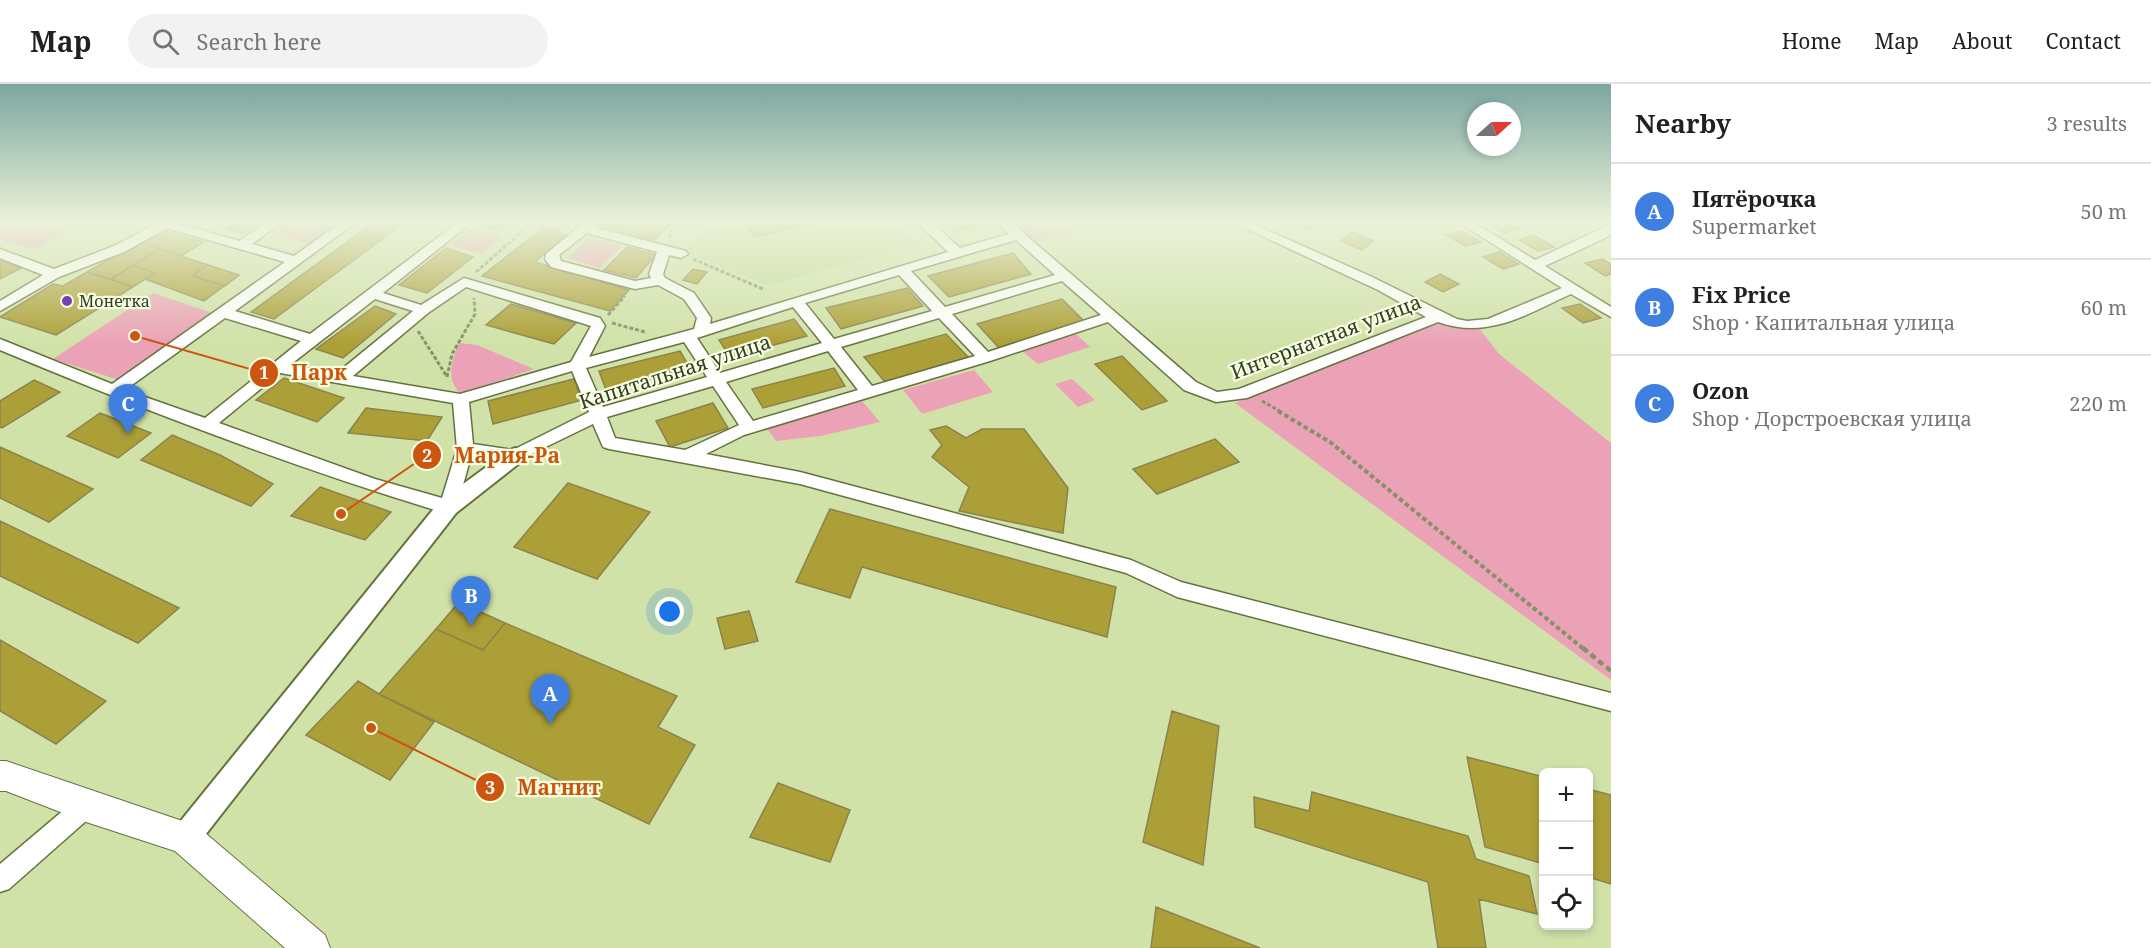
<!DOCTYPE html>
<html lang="en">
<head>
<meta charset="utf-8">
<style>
	:root { --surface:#fff; --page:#f2f2f2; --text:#202124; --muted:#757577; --line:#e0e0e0; --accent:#763fb5 }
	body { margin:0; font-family:"Noto Serif",serif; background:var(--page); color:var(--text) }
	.controls { position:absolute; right:18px; bottom:18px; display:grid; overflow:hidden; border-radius:9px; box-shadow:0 3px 9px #0003 }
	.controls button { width:54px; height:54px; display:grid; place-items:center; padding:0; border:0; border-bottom:2px solid var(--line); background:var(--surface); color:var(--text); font:30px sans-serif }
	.compass { position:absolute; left:1467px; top:18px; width:54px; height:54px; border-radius:50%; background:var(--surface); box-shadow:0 3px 9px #0003; rotate:69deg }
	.you { position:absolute; left:670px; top:528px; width:21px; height:21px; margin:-15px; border:4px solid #fff; border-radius:50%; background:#1a73e8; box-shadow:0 0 0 9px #1a73e833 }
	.badge { display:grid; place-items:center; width:39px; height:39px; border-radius:50%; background:var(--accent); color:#fff; font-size:20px; font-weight:700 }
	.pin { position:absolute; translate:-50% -50px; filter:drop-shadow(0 2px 3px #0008) }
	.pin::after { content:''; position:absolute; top:32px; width:21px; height:18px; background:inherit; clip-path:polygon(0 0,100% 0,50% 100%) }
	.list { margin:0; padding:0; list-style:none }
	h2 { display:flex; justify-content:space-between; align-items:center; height:78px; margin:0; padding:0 24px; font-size:26px }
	h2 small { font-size:20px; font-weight:400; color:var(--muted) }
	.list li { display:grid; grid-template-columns:39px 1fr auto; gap:18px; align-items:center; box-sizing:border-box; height:96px; padding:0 24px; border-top:2px solid var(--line) }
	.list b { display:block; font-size:22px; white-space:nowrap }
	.list p { margin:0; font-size:20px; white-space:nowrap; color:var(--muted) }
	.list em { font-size:20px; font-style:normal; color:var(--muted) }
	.icon { flex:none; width:33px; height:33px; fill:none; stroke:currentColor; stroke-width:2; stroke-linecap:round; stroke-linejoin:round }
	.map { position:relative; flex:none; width:1611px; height:864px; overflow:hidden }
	header { display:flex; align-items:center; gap:36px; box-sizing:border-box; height:84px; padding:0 30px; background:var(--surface); border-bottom:2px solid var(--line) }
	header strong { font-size:28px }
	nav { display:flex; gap:33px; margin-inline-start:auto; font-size:21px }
	.search { width:420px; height:54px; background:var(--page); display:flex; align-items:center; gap:15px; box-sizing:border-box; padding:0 21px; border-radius:33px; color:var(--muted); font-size:22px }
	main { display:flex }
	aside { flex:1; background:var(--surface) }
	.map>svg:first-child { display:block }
</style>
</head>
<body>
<header>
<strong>Map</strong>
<div class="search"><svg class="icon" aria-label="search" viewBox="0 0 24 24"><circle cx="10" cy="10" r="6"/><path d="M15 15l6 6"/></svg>Search here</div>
<nav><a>Home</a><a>Map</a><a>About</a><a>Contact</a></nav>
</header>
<main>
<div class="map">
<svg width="1611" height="864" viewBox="0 0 1611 864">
	<rect width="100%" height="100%" fill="#d1e2a9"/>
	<path fill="#c6d998" d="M712,139H898L919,160L767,201L684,169Z"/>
	<path fill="#eba2b6" d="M0,139H66L72,140L54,155L34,166L0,155Z
		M281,139H343L313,161L268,148Z
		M1009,139H1100L1032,159Z
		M471,145L502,153L481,170L449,161Z
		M588,154L623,161L599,184L568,174Z
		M153,209L215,230L119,296L53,275Z
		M1440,237L1456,242L1479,244L1499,270L1611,359V596L1235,319Z
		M1074,248L1090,263L1038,280L1022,267Z
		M459,259L477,261L534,285L461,310C445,296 452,276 459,259Z
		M974,286L993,308L922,330L903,306Z
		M1072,295L1095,316L1078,323L1055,300Z
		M862,317L880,338L821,352L776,357L766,343Z"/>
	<path fill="#ad9f37" stroke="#8b834b" stroke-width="1.5" d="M233,139H260L243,150L224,145Z
		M373,139H404L274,235L251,228Z
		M480,139H509L499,147L478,141Z
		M595,139H669L671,140L654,156L593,141Z
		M744,139H817L754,153Z
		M947,139H975L978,142L956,148Z
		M1291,139H1316L1317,140L1308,146Z
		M1488,139H1512L1521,144L1505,149Z
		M544,143L566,151L535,178L629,206L610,227L482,192Z
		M161,146L204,158L181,172L139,158Z
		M1462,147L1481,158L1465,162L1446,151Z
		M1352,148L1373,157L1362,166L1341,157Z
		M1534,151L1554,163L1538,167L1519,156Z
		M139,158L160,165L111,195L87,188Z
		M627,163L656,171L636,194L604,186Z
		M446,164L473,173L427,209L399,201Z
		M160,165L208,181L239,191L204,217L145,195L155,189L133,181Z
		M1499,168L1519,180L1503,185L1483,173Z
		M1013,169L1031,190L949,213L928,192Z
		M1602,175L1611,180V190L1605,192L1585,179Z
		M0,176L21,184L0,195Z
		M133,181L155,189L133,203L111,195Z
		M208,181L239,191L225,202L192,192Z
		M693,185L707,188L697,200L683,196Z
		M87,188L133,203L56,251L0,233L53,200L63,202Z
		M1440,190L1459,200L1443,208L1425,198Z
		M907,204L923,222L841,245L826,224Z
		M1062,215L1084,237L999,264L977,240Z
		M511,220L576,239L554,260L486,241Z
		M1580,220L1601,234L1583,239L1562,224Z
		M375,222L396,230L343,274L316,265Z
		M794,235L807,252L730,273L719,256Z
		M946,250L968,273L885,298L864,273Z
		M680,267L690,284L606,306L599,287Z
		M1122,272L1167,317L1142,326L1095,280Z
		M834,284L845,302L763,324L752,305Z
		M284,294L344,314L317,338L256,316Z
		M574,295L582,316L493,340L488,317Z
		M34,296L60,308L2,344L0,343V317Z
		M713,319L728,344L670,363L656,337Z
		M366,324L442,333L427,357L348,349Z
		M100,329L151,349L118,374L67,352Z
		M946,342L966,354L982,345H1024L1068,404L1063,449L959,427L969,403L932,373L942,361L930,346Z
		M172,351L220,371L273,400L251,422L141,376Z
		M1215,355L1239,378L1157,410L1133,385Z
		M0,363L93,405L49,438L0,414Z
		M568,399L650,428L597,495L514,463Z
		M320,403L391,428L365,456L291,432Z
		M830,425L1116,503L1107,553L862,483L850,514L796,498Z
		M0,437L179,524L138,559L0,492Z
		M459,518L505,539L483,566L436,545Z
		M749,527L758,557L725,565L717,534Z
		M505,539L677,612L658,643L695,661L649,740L379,610L436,545L483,566Z
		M0,556L106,617L56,660L0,627Z
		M358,597L379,610L434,638L390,696L306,651Z
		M1172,627L1219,642L1203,781L1143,758Z
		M1467,673L1544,693V780L1485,763Z
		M778,699L850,726L830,778L750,753Z
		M1588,705L1611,711V800L1588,793Z
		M1312,708L1468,752L1476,775L1529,792L1537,830L1479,815L1486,864H1438L1428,798L1255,743L1254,713L1309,727Z
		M1156,823L1260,864H1151Z"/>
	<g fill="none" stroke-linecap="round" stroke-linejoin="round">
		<g stroke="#64723e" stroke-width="3">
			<path id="minor" d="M158,139H177L239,157L266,139H281L252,160L294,172L340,139H355L235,227L310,250L457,139H471L383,209L421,221L464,194L600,234L605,242L589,273L694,245L697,234L684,215L658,201L635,205L551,183L545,175L546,170L581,141L580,139H593L597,144L686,167L688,170L681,174L669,171L663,190L665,194L694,209L711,234L710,240L948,168L918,139H932L960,164L1009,150L998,139H1012L1196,298L1217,308L1239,305L1426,233L1378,206L1234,139H1251L1370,192L1457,235L1467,237L1488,235L1562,204L1460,139H1475L1535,176L1611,140V150L1605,154L1545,182L1611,223V233L1571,210C1527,230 1488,256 1438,238L1247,314L1216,318L1184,306L1108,238L990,277L744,351L706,370L800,388L1131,476L1181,498L1611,609V627L1177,513L1126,489L800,400L609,365L603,363L593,340L515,378L471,372L457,423L454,428L448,430C296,384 146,327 0,266V255L112,300L285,178L167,144L124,168L59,193L0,227V217L43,191L0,174V165L54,185L114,162ZM587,149L657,168L649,190L651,194L635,197L561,177L559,171ZM1016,156L1055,191L945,223L911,187ZM899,191L932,227L834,255L805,219ZM1062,197L1101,231L988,268L952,230ZM466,203L591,242L571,278L460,310L353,292L428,229ZM375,215L413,227L337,289L290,281ZM793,223L822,259L720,289L697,254ZM225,234L301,257L205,334L125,306ZM939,234L975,272L872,302L841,263ZM684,258L707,293L603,323L586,284ZM828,267L858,306L753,337L726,298ZM572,287L589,328L513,366L473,360L469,318ZM280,289L453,319L457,365L442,414L375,395L219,339ZM713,302L739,341L685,366L615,354L607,333Z
				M86,711L94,714L98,722L94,730L9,805L0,808V780L78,714Z"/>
		</g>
		<g stroke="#64723e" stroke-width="4">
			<path id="tertiary" d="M515,364L522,367L526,372L522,377L456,429L195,764L185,769L175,764L170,754L175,744L440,417L508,367Z"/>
		</g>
		<g stroke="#64723e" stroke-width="2">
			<path id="secondary" d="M0,677H6L197,742L325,851L330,864H285L175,767L86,738L6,707H0Z"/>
		</g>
		<path stroke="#859269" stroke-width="3" stroke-dasharray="4 2" stroke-linecap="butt" d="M531,139L559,146
			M669,154L674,139
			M693,175L763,205
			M476,188L519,150L527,139
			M608,231L625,212
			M612,239L645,248
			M418,247L446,291
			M447,293L452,270L475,230L474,214
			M1262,317L1281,328"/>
		<path stroke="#859269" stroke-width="4" stroke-dasharray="4.5 3" stroke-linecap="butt" d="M1278,327L1330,358L1585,566"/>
		<path stroke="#859269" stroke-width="4.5" stroke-dasharray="6 4" stroke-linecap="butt" d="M1583,564L1611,587"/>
		<use href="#minor" fill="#fff" fill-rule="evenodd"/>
		<use href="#tertiary" fill="#fff" fill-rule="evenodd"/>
		<use href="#secondary" fill="#fff" fill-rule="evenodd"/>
	</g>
	<linearGradient id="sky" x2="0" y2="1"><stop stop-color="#7ca6a0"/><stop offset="0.53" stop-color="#eaf2d8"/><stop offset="1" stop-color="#eaf2d8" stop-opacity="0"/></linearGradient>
	<rect width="1611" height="260" fill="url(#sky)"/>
	<circle fill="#763fb5" stroke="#f6ffe2" stroke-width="2" cx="67" cy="217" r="6"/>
	<g text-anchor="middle" stroke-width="4.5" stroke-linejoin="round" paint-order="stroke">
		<g font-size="16" fill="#363d26" stroke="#f6ffe2" text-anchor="start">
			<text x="79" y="223">Монетка</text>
		</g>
		<g font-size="20" fill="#363d26" stroke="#f6ffe2">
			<text transform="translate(1326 253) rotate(-21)" y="7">Интернатная улица</text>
			<text transform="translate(675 288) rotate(-18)" y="7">Капитальная улица</text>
		</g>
	</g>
	<path fill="none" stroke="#cd5510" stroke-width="2" d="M135 252L264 289M341 430L427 371M371 644L490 703"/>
	<g fill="#cd5510" stroke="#f6ffe2" stroke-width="2">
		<circle cx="135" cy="252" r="6"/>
		<circle cx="341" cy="430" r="6"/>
		<circle cx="371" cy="644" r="6"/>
		<circle cx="264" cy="289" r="15"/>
		<circle cx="427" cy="371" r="15"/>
		<circle cx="490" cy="703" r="15"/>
	</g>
	<g font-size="18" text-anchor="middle" font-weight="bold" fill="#fff">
		<text x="264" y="295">1</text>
		<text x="427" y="378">2</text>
		<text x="490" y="710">3</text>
	</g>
	<g font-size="21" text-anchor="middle" font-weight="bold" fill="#cd5510" stroke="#f6ffe2" stroke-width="4.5" stroke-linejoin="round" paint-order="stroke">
		<text x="319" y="296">Парк</text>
		<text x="507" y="379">Мария-Ра</text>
		<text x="559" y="711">Магнит</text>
	</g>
</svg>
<div class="controls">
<button>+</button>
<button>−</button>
<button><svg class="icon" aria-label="locate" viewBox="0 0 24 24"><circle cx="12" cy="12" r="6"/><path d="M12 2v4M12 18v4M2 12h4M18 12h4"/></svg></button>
</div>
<svg class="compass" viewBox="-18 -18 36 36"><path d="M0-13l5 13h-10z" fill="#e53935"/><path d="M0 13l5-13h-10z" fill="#757577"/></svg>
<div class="you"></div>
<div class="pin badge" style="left:550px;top:640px;background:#3f7fe0">A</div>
<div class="pin badge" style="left:471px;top:542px;background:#3f7fe0">B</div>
<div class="pin badge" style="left:128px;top:350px;background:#3f7fe0">C</div>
</div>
<aside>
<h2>Nearby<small>3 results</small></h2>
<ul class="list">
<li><span class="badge" style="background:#3f7fe0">A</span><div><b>Пятёрочка</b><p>Supermarket</p></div><em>50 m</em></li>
<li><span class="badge" style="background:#3f7fe0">B</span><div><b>Fix Price</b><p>Shop · Капитальная улица</p></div><em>60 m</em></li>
<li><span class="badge" style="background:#3f7fe0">C</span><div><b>Ozon</b><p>Shop · Дорстроевская улица</p></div><em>220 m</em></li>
</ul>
</aside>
</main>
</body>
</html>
